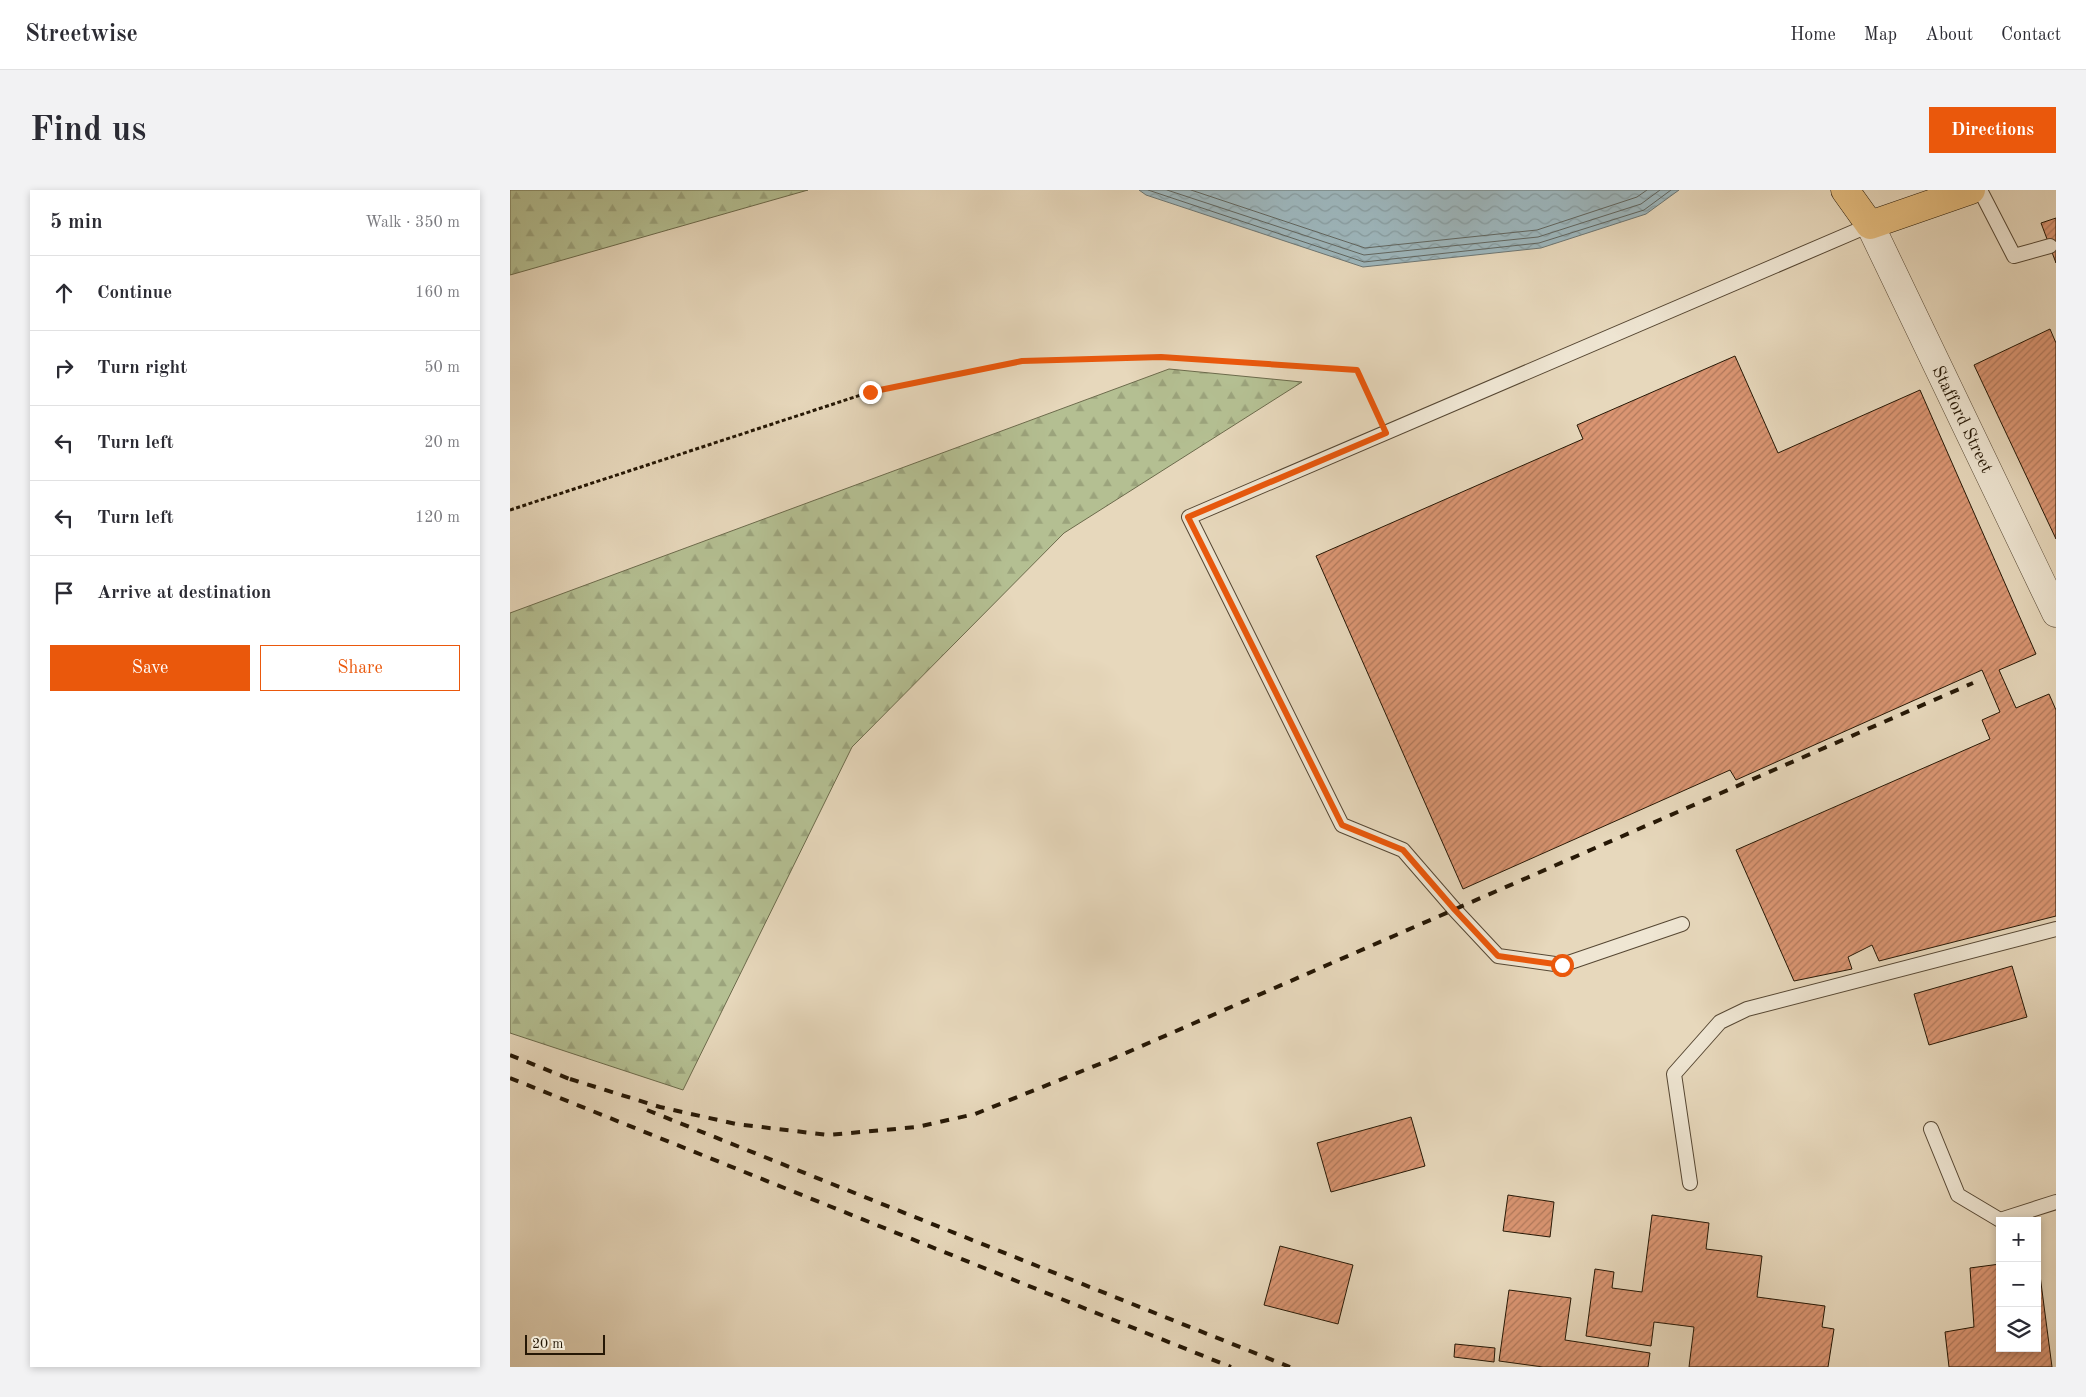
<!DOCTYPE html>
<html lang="en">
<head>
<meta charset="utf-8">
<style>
	:root { --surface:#fff; --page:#f2f2f3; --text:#2b2b33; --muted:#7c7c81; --line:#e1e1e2; --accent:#ea580c }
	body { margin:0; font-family:"Old Standard TT",serif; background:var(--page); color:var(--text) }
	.controls { position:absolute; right:15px; bottom:15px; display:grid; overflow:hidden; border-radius:0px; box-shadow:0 2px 8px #0003 }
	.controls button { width:45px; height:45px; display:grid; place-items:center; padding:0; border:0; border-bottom:1px solid var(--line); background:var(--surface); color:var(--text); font:25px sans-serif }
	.scale { position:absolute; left:15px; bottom:12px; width:80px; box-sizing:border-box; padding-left:5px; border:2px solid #251705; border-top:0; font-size:14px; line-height:18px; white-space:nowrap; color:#251705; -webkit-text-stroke:4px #efe6d3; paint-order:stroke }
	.stop { position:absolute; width:15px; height:15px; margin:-11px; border:4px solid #ea580c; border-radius:50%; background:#fff }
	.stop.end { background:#ea580c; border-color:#fff; box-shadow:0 1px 5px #0008 }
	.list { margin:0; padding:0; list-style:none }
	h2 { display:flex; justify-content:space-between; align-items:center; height:65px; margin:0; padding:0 20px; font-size:21px }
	h2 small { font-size:16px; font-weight:400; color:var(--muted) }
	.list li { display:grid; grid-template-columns:32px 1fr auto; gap:15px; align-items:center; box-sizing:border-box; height:75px; padding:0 20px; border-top:1px solid var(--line) }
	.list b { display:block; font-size:19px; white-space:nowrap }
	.list em { font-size:16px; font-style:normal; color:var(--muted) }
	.actions { display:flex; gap:10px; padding:15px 20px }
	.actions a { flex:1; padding:11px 0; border:1px solid var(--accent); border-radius:0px; text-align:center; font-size:18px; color:var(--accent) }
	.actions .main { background:var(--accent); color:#fff }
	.icon { flex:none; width:28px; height:28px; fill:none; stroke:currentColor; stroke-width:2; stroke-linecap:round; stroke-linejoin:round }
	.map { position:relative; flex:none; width:1546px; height:1177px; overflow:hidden; border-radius:0px }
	header { display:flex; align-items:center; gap:30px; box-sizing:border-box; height:70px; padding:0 25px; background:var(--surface); border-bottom:1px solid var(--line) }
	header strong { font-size:24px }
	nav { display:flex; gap:28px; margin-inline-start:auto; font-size:18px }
	.intro { display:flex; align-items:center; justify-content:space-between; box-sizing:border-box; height:120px; padding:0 30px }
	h1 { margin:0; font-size:35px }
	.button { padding:12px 22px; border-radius:0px; background:var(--accent); color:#fff; font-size:18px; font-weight:700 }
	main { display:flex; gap:30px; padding:0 30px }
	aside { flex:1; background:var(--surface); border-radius:0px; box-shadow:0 2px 8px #0003 }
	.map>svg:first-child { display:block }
</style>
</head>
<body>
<header>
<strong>Streetwise</strong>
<nav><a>Home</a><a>Map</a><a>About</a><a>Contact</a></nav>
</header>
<div class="intro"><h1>Find us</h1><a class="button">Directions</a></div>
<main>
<aside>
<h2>5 min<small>Walk · 350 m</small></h2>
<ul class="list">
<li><svg class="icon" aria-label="ahead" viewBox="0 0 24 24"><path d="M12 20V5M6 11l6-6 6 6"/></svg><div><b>Continue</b></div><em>160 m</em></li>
<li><svg class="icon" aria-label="right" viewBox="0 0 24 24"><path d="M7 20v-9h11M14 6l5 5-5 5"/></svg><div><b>Turn right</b></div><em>50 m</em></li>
<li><svg class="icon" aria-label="left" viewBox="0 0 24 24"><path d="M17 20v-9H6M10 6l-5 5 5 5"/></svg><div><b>Turn left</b></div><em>20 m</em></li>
<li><svg class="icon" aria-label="left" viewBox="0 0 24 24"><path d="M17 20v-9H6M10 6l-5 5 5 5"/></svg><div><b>Turn left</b></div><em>120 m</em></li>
<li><svg class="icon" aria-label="arrive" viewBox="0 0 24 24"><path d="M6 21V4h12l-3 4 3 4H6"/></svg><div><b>Arrive at destination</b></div></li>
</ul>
<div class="actions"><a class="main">Save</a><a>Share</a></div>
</aside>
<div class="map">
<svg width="1546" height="1177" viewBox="0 0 1546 1177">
	<defs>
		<pattern id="forest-firs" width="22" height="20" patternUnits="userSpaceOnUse" patternTransform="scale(1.25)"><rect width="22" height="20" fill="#b4bf92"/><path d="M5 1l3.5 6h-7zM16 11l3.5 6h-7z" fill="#9ba37c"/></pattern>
		<pattern id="water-waves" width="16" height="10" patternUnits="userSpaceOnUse" patternTransform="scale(1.25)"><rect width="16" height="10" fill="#9db6bc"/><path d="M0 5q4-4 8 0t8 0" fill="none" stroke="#879ca0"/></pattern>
		<pattern id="building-hatch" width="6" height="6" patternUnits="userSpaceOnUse" patternTransform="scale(1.25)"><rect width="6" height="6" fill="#da9572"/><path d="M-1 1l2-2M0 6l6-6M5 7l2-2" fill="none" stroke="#b1795c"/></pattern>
	</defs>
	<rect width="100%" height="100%" fill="#e7d8bc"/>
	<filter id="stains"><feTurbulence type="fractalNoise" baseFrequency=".004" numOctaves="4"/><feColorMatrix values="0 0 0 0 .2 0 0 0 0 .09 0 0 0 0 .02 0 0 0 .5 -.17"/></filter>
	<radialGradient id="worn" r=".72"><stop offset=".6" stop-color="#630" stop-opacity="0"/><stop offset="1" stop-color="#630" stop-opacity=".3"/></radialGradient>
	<path fill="url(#forest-firs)" stroke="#6c6b4c" d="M0,0H298L0,85Z
		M659,179L792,192L554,343L342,557L173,900L0,843V423Z"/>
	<path fill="url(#water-waves)" stroke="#6d7673" d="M629,0H1169L1136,24L1031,58L853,77L636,5Z"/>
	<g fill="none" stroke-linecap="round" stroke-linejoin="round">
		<path stroke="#616660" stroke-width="1" d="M638,0L854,72L1029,53L1134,20L1161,0
			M657,0L854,65L1028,47L1131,14L1150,0
			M681,0L855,58L1027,40L1127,7L1137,0"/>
	</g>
	<path fill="url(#building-hatch)" stroke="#251705" d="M1546,28V73L1531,33Z
		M1540,139L1546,153V349L1464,175Z
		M1225,166L1268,263L1410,200L1526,464L1489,480L1506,518L1539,504L1546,520V726L1369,771L1362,755L1338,767L1342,779L1284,791L1226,660L1480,549L1472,530L1490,522L1472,480L1226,590L1220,580L953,699L806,366L1073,249L1067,235Z
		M1502,776L1517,827L1419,855L1404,804Z
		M901,927L915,976L821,1002L807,953Z
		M998,1005L1044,1012L1040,1047L993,1041Z
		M1142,1025L1199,1033L1196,1059L1252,1066L1247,1107L1315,1116L1312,1137L1324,1139L1318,1177H1179L1184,1137L1144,1132L1141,1156L1076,1146L1085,1079L1104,1082L1102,1098L1132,1102Z
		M770,1056L843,1075L828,1134L754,1115Z
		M1528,1070L1542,1177H1439L1435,1142L1464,1137L1460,1078L1490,1074V1158H1527Z
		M999,1100L1061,1108L1055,1150L1140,1163L1138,1177H1033L989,1171Z
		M945,1154L985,1158L984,1172L944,1167Z"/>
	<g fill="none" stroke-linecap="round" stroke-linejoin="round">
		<g stroke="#564733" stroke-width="16">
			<path id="service" d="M1470,0L1504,66L1540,56
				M1172,734L1052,775L988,766L945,720L893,660L832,635L679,327L1360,35
				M1421,939L1448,1005L1490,1030L1546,1012
				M1180,993L1164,884L1210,832L1237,819L1546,739"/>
		</g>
		<g stroke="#564733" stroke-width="29">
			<path id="minor" d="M1360,35L1546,423"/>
		</g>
		<g stroke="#251705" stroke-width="29">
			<path id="primary" d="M1335,0L1360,35L1461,0"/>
		</g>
		<path stroke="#251705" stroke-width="3" stroke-dasharray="4 2.5" stroke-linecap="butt" d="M0,320L360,202L512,171L651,167L847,180L867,224"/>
		<use href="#service" stroke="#efe6d3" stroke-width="14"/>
		<use href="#minor" stroke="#efe6d3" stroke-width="28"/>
		<use href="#primary" stroke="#e4bc7e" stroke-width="28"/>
		<path stroke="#251705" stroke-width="4" stroke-dasharray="9 9" stroke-linecap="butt" d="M0,865L67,892
			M0,888L721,1177
			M60,889L150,917L226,934L318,945L407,937L465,924L602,869L1463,493
			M137,920L780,1177"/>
	</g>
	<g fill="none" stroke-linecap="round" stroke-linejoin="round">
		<path stroke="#ea580c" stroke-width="6" d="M360,202L512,171L651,167L847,180L876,243L678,327L832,635L893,660L945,720L988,766L1052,775"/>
	</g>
	<g text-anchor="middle" stroke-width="4" stroke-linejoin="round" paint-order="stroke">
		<g font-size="18" fill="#251705" stroke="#efe6d3">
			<text transform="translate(1453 229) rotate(64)" y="6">Stafford Street</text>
		</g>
	</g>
	<rect width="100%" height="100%" filter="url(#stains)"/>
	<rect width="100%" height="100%" fill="url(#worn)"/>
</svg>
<div class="controls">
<button>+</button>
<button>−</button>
<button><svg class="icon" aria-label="layers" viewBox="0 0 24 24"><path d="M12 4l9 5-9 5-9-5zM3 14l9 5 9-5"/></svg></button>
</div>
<div class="scale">20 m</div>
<div class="stop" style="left:1052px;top:775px"></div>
<div class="stop end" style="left:360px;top:202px"></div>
</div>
</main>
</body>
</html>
